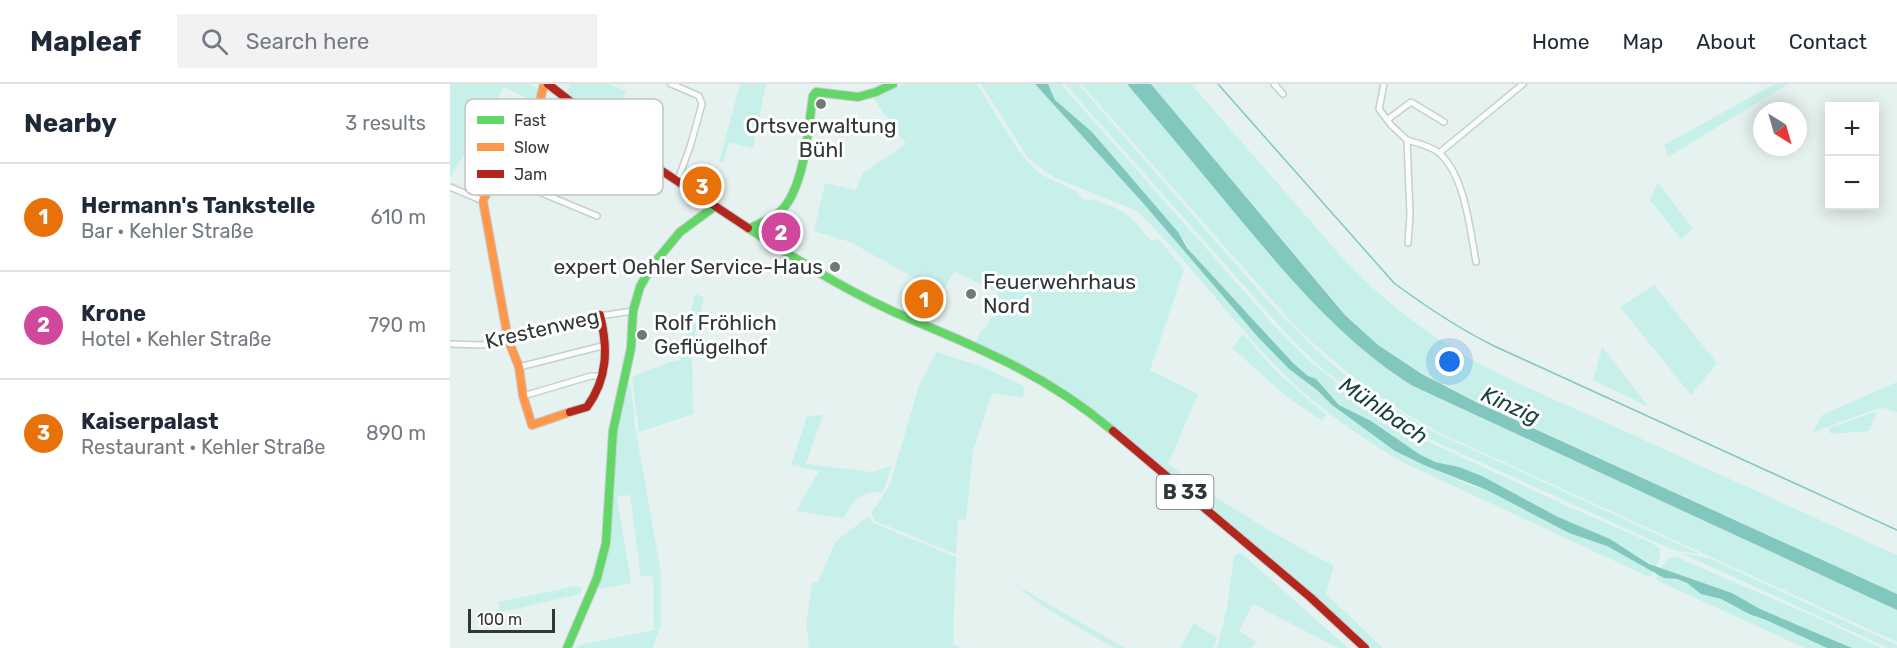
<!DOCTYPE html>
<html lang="en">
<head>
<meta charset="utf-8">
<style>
	:root { --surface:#fff; --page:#f2f2f3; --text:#1f2937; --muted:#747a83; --line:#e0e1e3; --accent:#0f766e }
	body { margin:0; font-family:Rubik,sans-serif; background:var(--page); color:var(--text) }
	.controls { position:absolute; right:18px; top:18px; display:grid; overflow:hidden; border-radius:0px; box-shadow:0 3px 15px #0003 }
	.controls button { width:54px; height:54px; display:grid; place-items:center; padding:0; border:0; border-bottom:2px solid var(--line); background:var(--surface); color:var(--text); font:30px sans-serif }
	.compass { position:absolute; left:1303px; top:18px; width:54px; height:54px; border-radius:50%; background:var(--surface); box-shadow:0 3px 15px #0003; rotate:143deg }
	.scale { position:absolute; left:18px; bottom:15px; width:87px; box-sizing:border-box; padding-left:6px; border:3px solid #303837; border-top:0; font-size:16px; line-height:21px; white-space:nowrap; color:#303837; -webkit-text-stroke:4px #fff; paint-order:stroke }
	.you { position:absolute; left:1000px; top:278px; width:21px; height:21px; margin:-15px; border:4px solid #fff; border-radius:50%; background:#1a73e8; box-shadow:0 0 0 9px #1a73e833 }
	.badge { display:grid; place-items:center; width:39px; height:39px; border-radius:50%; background:var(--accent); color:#fff; font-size:20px; font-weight:700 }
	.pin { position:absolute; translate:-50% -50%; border:3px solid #fff; box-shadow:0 2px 6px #0006 }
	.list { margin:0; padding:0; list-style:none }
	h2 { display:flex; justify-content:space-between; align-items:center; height:78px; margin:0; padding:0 24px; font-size:26px }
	h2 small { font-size:20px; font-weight:400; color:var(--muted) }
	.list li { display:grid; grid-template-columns:39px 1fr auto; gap:18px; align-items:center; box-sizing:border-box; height:108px; padding:0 24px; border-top:2px solid var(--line) }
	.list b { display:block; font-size:22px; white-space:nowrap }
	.list p { margin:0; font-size:20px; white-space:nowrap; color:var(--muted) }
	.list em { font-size:20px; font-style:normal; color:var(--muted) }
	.icon { flex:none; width:33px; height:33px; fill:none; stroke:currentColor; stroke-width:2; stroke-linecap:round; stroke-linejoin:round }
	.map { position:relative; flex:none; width:1447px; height:564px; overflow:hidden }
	header { display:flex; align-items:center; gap:36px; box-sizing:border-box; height:84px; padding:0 30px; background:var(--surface); border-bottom:2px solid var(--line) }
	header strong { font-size:28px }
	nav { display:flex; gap:33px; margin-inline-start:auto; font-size:21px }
	.search { width:420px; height:54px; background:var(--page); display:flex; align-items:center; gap:15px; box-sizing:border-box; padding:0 21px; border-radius:0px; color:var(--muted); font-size:22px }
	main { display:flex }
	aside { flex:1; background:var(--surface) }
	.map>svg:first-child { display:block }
</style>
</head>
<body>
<header>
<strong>Mapleaf</strong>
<div class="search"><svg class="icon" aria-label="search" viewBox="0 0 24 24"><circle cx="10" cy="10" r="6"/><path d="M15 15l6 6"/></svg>Search here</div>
<nav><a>Home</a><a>Map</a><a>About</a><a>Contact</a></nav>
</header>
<main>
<aside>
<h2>Nearby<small>3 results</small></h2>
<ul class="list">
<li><span class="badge" style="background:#e8710a">1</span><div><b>Hermann's Tankstelle</b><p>Bar · Kehler Straße</p></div><em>610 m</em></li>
<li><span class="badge" style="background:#d1479c">2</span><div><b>Krone</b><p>Hotel · Kehler Straße</p></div><em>790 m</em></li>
<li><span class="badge" style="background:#e8710a">3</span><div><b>Kaiserpalast</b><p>Restaurant · Kehler Straße</p></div><em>890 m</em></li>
</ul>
</aside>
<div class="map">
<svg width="1447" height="564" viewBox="0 0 1447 564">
	<rect width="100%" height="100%" fill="#e6f2f0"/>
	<path fill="#c7f0ea" d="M0,0H81L89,6L86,19L54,3L0,94Z
		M120,0H159L176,7L171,20L162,16L150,36L141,30L117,7Z
		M290,0H316L303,64L279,58L273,78H269Z
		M453,0H527L568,66L578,78L590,90L624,106L634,116C641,115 646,117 653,119C678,127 685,137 701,157L707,155L710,157L734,185L700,286L748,310L718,380C771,418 826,452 884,482L876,510L933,564H920L670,348L524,261L532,245H535L550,216L546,214L548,209L504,187L492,209L400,158L364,147L375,99L406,106L413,89L456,60L423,14L433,11Z
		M531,0H585L693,119L808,253L839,285L867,306L882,321L945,367L958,374L1022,402L1037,406L1119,449L1157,462L1203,488L1202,491L1199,493L952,378C907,351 861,319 825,281C778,232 738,177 690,130L683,125L605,94L579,75Z
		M598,0H611L830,248L862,279L893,304L966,352L1119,423L1202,459L1210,465V472L1206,483L1160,455L1108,433L1032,392L1009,383L985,378L969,370L920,337L889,321L866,295L858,292L843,279L737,164L736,159L728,149L642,48L605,16Z
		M615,0H628L819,218L864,264L895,291L922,311L980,346L1250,470L1227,467L1214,462L973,352L953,341L876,288L843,257Z
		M631,0H677C715,45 752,89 789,134C841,196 894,259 963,302L1447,526V558L988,348C931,317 892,286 845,242Z
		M701,0H741L897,179C934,217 976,250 1023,276C1074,304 1130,326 1183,351C1271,391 1359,431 1447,471V510L1026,317L972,289L928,261L895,230Z
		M1324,0H1338L1218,73L1214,61Z
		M1208,98L1243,145L1231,155L1200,116Z
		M1204,201L1267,279L1241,311L1170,223Z
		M245,210L254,213L242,265L243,330L189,348L182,293L220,278L230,276Z
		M793,250L827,288L876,331L872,337L836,312L782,264Z
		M1152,263L1199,323L1143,296Z
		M486,268L531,282L574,302L573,314L542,309L523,367L516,436L508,435L506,470L425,437L421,429L432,414L440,400L469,302Z
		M1447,298V328L1433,324L1427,325L1363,348L1372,331Z
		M177,299L181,302L185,342L211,489V540L203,564H126L128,561L204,546L203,491L191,493L180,411L167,413L181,499L150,505L146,502L160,453L163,367L167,339Z
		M1425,328L1427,329L1419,347L1381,350L1379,344Z
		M373,331L356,380L422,388L442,382L433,408C408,408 407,414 393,434L346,427L369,387L341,381L357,332Z
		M419,432L423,439L506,473L503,560L512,564H358L359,556L356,542L362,499L368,498L386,457Z
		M787,469L792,470L898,564H888L803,520L789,547L806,558L801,564H767L777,524L784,473Z
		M1231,469L1261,475L1447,561V564H1438Z
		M1226,473L1361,531L1432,564H1402L1310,525L1282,509L1210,484L1220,474Z
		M1208,490C1216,496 1227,495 1237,499L1299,530L1316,536L1377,564H1355L1210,498L1206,494Z
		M565,501L576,507L675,564H664L591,521Z
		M126,502L132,504L130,510L51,528L48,518Z
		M744,539L767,554L763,564H730Z"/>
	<path fill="#81c7be" d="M585,0H598L605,16L642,48L728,148L737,164L843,279L858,292L866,295L889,321L921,337L969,370L985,378L1009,383L1032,392L1108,433L1160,455L1199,480L1282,509L1310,525L1402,564H1377L1316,536L1299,530L1271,515L1251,510L1237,499L1227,495L1214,494L1157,462L1119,449L1037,406L976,382L945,367L882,321L867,306L839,285L808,253L693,119Z
		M677,0H701L895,231L928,261L972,290L1026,318L1447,510V526L963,302C894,259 841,196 789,134C752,89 715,45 677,0Z"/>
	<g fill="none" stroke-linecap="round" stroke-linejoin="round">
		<path stroke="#81c7be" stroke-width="1.5" d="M768,0L944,199C975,222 1008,244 1044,262L1447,446"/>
		<g stroke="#c6cfcd" stroke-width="8">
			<path id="street" d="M221,0L249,12L252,20L240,63L227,98
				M824,0L833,10
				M934,0L929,25L941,41L957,56L960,130L958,159
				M937,36L961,18L994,38
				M957,56C967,59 980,62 988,68C1015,90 1020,146 1026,178
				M989,69L1073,0
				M47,86L58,95L147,132
				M0,103L33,117
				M0,260L31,261L58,255L116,237L183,227
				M69,283L156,261
				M73,312L141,292H150"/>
		</g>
		<g stroke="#c6cfcd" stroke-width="10">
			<path id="fast" d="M298,144C344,174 390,203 440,226C473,241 507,254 540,270C584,290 626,316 663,347
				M299,145C309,139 322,135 331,127C355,103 358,44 363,12L366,8L408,13L426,8L443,0
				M117,564L147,494L156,459L163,347L181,264L183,227L190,203L201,183L230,148L264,123"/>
		</g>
		<g stroke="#c6cfcd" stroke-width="10">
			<path id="slow" d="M94,0L89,21L71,45L47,86L33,117L58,255L69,283L73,312L82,341L120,328"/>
		</g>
		<g stroke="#c6cfcd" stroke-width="10">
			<path id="jam" d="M98,0L197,77L298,144
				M120,328L137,323C158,294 158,264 150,231
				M663,347L860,513L915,564"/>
		</g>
		<use href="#street" stroke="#fbfdfd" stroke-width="5"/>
		<use href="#fast" stroke="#63d668" stroke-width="8"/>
		<use href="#slow" stroke="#ff974d" stroke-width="8"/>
		<use href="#jam" stroke="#b3261e" stroke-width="8"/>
	</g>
	<g fill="#707978" stroke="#fff" stroke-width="2">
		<circle cx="371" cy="20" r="6"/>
		<circle cx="385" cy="183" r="6"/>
		<circle cx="521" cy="210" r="6"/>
		<circle cx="192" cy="251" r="6"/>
	</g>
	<g text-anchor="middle" stroke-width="6" stroke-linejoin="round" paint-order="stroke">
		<rect fill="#fff" stroke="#6e7473" stroke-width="1.5" x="706.5" y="391" width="57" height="34" rx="4.5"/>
		<g font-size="20" font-weight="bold" fill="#303837">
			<text x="735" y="415">B 33</text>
		</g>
		<g font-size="21" fill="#303837" stroke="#fff" text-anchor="start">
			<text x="371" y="49" text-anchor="middle">Ortsverwaltung<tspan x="371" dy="24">Bühl</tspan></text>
			<text x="373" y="190" text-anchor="end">expert Oehler Service-Haus</text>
			<text x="533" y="205">Feuerwehrhaus<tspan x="533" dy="24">Nord</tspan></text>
			<text x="204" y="246">Rolf Fröhlich<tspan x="204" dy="24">Geflügelhof</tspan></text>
		</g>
		<g font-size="21" fill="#303837" stroke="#fff">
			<text transform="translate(92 245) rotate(-13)" y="7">Krestenweg</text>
		</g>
		<g font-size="22" font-style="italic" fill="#18433e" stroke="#fff">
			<text transform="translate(1061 321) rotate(24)" y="8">Kinzig</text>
			<text transform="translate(934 326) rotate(34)" y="8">Mühlbach</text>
		</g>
	</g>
	<rect x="15" y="15" width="198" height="96" rx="9" fill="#fff" stroke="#c1c3c3" stroke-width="1.5"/>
	<rect x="27" y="32" width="27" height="8" fill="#63d668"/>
	<rect x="27" y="59" width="27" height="8" fill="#ff974d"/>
	<rect x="27" y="86" width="27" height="8" fill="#b3261e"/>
	<g font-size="16" fill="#303837">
		<text x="64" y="42">Fast</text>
		<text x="64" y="69">Slow</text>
		<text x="64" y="96">Jam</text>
	</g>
</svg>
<div class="controls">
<button>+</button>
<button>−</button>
</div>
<svg class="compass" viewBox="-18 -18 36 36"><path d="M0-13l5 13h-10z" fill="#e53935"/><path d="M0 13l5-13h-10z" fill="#747a83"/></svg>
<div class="scale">100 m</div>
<div class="you"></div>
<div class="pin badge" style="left:474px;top:215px;background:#e8710a">1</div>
<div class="pin badge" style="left:331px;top:148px;background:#d1479c">2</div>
<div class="pin badge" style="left:252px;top:102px;background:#e8710a">3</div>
</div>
</main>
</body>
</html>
